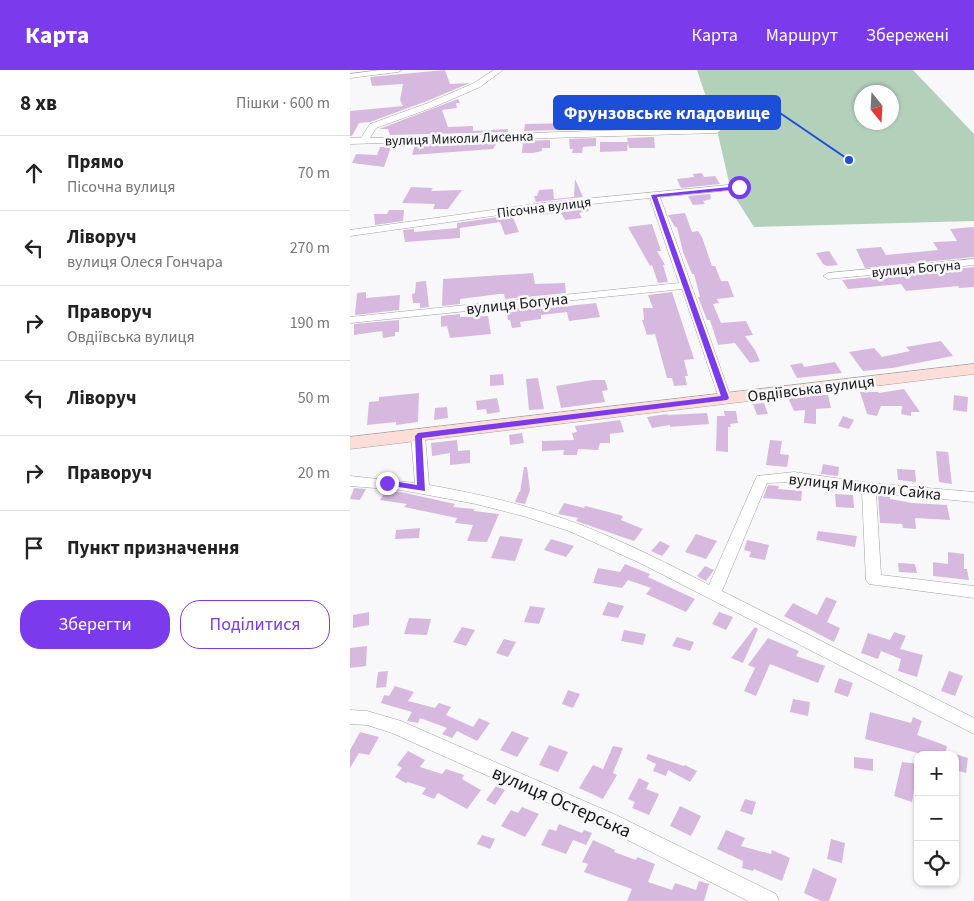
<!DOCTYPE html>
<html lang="uk">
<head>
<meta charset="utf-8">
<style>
	:root { --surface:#fff; --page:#f2f2f2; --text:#222; --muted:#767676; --line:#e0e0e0; --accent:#7c3aed }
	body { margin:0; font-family:"Source Sans 3",sans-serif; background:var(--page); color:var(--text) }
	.controls { position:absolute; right:15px; bottom:15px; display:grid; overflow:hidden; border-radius:10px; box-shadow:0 1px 4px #0004 }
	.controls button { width:45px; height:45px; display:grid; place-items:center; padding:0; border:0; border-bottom:1px solid var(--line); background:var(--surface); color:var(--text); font:25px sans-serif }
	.compass { position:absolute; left:504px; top:15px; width:45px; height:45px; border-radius:50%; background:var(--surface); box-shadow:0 1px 4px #0004; rotate:162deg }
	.stop { position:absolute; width:15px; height:15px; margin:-11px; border:4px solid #7c3aed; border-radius:50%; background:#fff }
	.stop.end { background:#7c3aed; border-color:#fff; box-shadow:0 1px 5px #0008 }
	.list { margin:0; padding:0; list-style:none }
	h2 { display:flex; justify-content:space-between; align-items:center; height:65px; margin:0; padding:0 20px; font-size:21px }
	h2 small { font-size:16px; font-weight:400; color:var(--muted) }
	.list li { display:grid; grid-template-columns:32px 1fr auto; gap:15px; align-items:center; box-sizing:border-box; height:75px; padding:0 20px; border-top:1px solid var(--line) }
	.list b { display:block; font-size:19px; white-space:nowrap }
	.list p { margin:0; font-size:16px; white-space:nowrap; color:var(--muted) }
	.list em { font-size:16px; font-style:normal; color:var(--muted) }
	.actions { display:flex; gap:10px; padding:15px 20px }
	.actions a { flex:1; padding:11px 0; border:1px solid var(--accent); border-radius:20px; text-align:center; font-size:18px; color:var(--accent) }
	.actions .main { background:var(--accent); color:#fff }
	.icon { flex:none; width:28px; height:28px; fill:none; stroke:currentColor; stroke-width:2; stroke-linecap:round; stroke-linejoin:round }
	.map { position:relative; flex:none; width:624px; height:831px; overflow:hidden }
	header { display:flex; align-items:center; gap:30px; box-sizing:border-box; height:70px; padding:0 25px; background:var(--accent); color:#fff }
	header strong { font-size:24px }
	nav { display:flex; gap:28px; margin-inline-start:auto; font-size:18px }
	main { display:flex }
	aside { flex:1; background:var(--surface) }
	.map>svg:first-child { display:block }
</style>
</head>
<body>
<header>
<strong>Карта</strong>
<nav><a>Карта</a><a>Маршрут</a><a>Збережені</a></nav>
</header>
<main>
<aside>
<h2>8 хв<small>Пішки · 600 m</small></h2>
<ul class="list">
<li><svg class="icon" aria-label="ahead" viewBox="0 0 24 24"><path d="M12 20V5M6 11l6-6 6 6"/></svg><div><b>Прямо</b><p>Пісочна вулиця</p></div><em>70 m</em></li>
<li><svg class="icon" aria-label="left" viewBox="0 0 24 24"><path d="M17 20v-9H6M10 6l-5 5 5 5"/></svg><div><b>Ліворуч</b><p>вулиця Олеся Гончара</p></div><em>270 m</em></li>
<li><svg class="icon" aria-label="right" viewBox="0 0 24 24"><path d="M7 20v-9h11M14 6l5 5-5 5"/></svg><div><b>Праворуч</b><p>Овдіївська вулиця</p></div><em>190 m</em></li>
<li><svg class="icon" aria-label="left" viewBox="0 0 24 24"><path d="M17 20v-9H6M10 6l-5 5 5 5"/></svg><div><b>Ліворуч</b></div><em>50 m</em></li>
<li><svg class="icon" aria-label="right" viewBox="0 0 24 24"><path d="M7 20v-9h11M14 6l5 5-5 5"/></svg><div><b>Праворуч</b></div><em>20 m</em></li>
<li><svg class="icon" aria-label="arrive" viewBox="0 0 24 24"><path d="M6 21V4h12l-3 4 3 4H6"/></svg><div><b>Пункт призначення</b></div></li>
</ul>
<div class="actions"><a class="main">Зберегти</a><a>Поділитися</a></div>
</aside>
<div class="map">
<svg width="624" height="831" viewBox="0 0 624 831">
	<rect width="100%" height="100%" fill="#f8f8fa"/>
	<path fill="#b3d0bb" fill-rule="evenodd" d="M347,0H563L624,64V151L404,157L381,121L367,60ZM512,22H542V52H512Z"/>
	<path fill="#d7b9e0" d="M95,0L100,14L120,13L77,31L20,52L9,53L2,66H0V41L53,36L50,30L53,14L22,16L20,7Z
		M108,29L110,33H106L107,38L92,40L98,57L123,56V61L158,59V62L40,65L38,59H29Z
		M223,53L247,54V59L174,61L175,54Z
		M304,67L305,78H279L277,68Z
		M246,68V76L233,77L232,83H222L223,79H220L219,69Z
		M200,70V78H192V81L183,83H172L173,71Z
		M148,71L143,79L62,85L65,74Z
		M250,72H278L277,81L250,82Z
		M30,77H41L34,97L2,93L6,84L27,85Z
		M352,103L354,107L365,106L370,114L331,118L327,109L344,107L343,104Z
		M225,109L233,127L186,132L184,126H187L189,120L203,119L204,129L224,127Z
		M61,117L83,118L81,121L112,120L98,139H83L85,134L52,133Z
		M360,124L361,129L353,131L355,134L343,135L338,126Z
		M237,136L239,141L229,143L232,148L215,150L211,143L191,145L189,141Z
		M39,140H54L53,151L25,155L24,144H37Z
		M335,143L342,162L348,161L352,167L362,196H365L371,211H378L384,227L367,229L369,233L363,234L371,253L396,251L403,265L395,266L405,280L410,291L400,293L385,273L368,275L360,250H357L348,227H350L344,204H342L333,182L327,157H325L318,145Z
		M162,145L169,162L155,165L150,152L110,158V168L55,172L53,160L64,159V162L107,158V153Z
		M302,154L311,181H307L315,195H313L318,212L308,213L302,195L300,196L278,157Z
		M624,157V187L515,198L506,179L531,177L536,185L588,180L583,172L607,171L600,159Z
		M479,181L488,195L477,196L473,194L466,183Z
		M624,197V217L609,218L608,216L556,221L551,214L498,219L492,210Z
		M183,203L185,214L215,213L216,223L155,229L154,224H149L110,229V234L92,236L93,209Z
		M76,211L79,237L70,238V233H63L62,224L65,223L66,212Z
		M16,222V228L50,225L49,240L5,245L7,223Z
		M322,222L344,289L334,290L338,306H335L337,315L324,316L322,308H317L305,264L297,265L292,250H294L293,238H303L298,225Z
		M217,233L218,236L246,233L250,247L219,251L217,242L191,245V249L170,252L171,257L162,258L160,250H158L156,239Z
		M110,244V247L138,246L141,264L100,268L97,256L91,257V246Z
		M49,250V262H45V266L33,268L32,261L4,265V254Z
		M591,271L603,286L542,298L513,301L499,282L524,278L532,287L560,281L556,277Z
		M485,292L492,303L447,308L440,295L452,293L454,297Z
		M153,304L154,315L140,316V305Z
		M188,308L194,339L179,340L176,309Z
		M243,310H255L258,320L252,321L255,332L211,338L206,316Z
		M554,319L570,342H561V346L551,344L552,336H531L527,346L517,344L510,322H528L529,323Z
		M69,323L68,352L46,355V352L17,355L19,332L29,331V327Z
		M463,325H478L481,338L466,339V354L454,353L455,340L444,341L438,328Z
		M604,325L618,327L617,342L603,340Z
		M147,328L150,342L137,344L136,339L127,340L126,331Z
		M414,333L418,344L407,345L403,334Z
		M97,337L98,348L84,350L85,338Z
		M374,341H386L388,353L380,354L381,357H378V382L366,381L367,346H375Z
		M357,343L359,354L320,357V355L302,358L297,347L317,344L318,345Z
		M493,346L504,350L499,359L488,356Z
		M270,350L274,362L260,364V373H250L248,380L228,379L227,385H213L214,380L192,381V371L224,370L222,363L227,362L225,356Z
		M172,363L174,373L160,375L159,365Z
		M107,370L108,381L120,380V393L100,395V383L82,386L81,373Z
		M420,370L432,371L430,384L439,385L437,397L416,395Z
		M586,381L598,382L602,414L589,412Z
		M473,394L489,397L488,406L471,404Z
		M174,397H177L180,420L175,434L165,432L169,422H170Z
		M547,399L565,400L566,412L548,410Z
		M418,415L429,416L428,419L452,421L451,431L413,428Z
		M4,418L16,419L10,430L0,429Z
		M36,421L51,422L105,434L103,437L124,439V441L149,444L137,472L117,471L123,455L105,453L107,448L54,437L57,434L30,430Z
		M485,424L503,425L504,438L486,437Z
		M528,425L540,426V429L562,433L597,435L600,450L565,448L566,459L553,458L552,454L530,453Z
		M214,433L234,438L235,436L259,442L273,446L271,450L293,459L284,471L226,451L228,448L208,444Z
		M70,458L69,468L45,469L46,460Z
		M468,461L507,466L505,477L466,470Z
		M346,464L367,471L356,489L335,482Z
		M150,466L173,469L165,491L141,488Z
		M201,469L224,476L216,487L194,480Z
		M397,470L419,475L415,490L399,487L401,482L394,480Z
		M310,471L320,476L312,486L301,481Z
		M598,482L614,484V499H617L619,510L583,506V492L598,494Z
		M548,493L565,494L567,503L549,502Z
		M275,494L300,504L298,507L345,529L336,542L296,524L301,518L278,510L272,518L243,513L248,498L270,502Z
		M355,496L364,500L356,511L347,506Z
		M476,527L487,531L477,552L490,558L484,572L434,546L443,533L467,545Z
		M258,532L274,536L268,548L252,545Z
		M180,536L195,538L189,554L174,552Z
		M19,542V555L3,558V545Z
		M369,542L383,547L376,560L362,554Z
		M59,548L81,549L77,565L54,564Z
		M112,557L125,560L116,576L103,572Z
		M405,557L408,559L393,593L381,588Z
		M274,560L296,564L293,575L271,571Z
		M544,562L556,566L550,579L573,585L567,607L548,601L551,589L531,581L528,589L511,583L518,563L540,570Z
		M327,567L344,572L340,581L322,576Z
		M418,568L449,581L446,586L475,596L468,613L420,594L406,626L394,621L405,598L398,595Z
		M154,569L166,572L158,587L146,583Z
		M17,576L16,596L0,598V578Z
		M38,601L36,617L26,618L28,602Z
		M599,601L613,606L605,626L591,621Z
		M489,608L503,613L498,627L484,622Z
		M45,616L64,622L58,631L85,638L89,633L101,637L96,645L123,657L129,648L140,653L127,671L107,661L102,668L92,664L97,658L70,648L68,653L57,651L62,642L31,633L34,625L39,626Z
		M218,620L230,624L223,638L212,634Z
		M443,629L460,632L458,646L440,642Z
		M520,642L561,653L563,647L572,651L567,665L597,676L595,685H575L515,669Z
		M162,661L179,668L167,687L150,680Z
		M10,662L29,667L19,685L9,683L0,698V680Z
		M199,675L218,682L208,702L189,695Z
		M263,676L273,678L263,703L267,705L253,729L229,718L243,695L253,699Z
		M58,681L75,690L70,697L92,704L96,699L114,705L112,709L131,720L117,739L88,723L84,729L72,724L76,718L58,712L56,713L45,707L52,698L47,695Z
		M298,684L334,696L335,695L347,701L340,712L318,700L316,706L303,701L306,694L296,689Z
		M605,684L618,688L616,703L605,700Z
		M504,687L523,689V701L504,698Z
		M552,692L568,694L562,732L544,726Z
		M289,708L299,713L296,719L309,724L299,745L282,738L285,732L278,729Z
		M146,716L155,720L145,735L136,730Z
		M395,729L406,732L402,745L390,741Z
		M330,736L351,746L341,766L320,756Z
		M172,737L189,744L175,767L151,756L161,740L168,743Z
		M209,754L232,763L234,760L242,763L236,775L223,770L216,784L191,775L199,759L206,761Z
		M376,760L395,768L391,776L421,784L422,780L440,788L432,811L404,799L403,801L392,798L393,791L367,779Z
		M132,765L145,769L140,779L127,774Z
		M481,769L495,773L492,793L477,789Z
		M243,770L265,780L264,782L286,790L287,787L305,794L298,812L322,820L325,813L346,820L349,811L359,814L354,831H277L282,819L234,802L238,794L232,792Z
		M463,798L487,809L479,831H471L454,823Z"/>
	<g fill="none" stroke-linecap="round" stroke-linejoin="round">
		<g stroke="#a1a1a2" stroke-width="1">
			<path id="minor" d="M30,0H52L48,2L0,8V4Z
				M144,0H153L130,17L84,37L26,58L20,68L367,57L371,60L367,63L0,74V68H11L20,54L78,33L124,13Z
				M389,114L392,115V119L310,127L381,328L379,331L375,332L369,328L332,219L0,253V247L329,213L300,128L192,139L0,166V160L192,133Z
				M624,189V195L478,209L473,206L478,203Z
				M68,362L75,366L79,415C130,424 182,436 231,455C275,472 317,493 359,515L407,406L444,402L519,413L624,422V432L526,423L531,505L624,516V528L519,514L516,510L512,422L444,412L417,413L372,521L624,648V664L290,493L219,461L173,446L126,434L51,420L0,416V406L65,413L61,366Z
				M0,640L17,641L51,651L264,744L426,824L429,831H398L250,756L42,663L17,655L0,654Z"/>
		</g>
		<g stroke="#a1a1a2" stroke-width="1">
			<path id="secondary" d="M624,294V304L0,379V367Z"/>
		</g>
		<use href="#minor" fill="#fff" fill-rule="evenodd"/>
		<use href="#secondary" fill="#fdddd7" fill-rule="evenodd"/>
	</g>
	<path fill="#7c3aed" d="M389,116L391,119L307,127L379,328L377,330L72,368L75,421L35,415L33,413L37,410L67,415L65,366L68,363L371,326L301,125Z"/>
	<g text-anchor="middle" stroke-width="5" stroke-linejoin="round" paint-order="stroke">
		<g font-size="14" fill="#181818" stroke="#f8f8fa">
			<text transform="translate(109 68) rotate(-2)" y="5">вулиця Миколи Лисенка</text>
			<text transform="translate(194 137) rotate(-7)" y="5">Пісочна вулиця</text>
			<text transform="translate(566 198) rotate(-5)" y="5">вулиця Богуна</text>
		</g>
		<g font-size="16" fill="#181818" stroke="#f8f8fa">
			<text transform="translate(167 233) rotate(-6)" y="6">вулиця Богуна</text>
			<text transform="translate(461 318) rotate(-7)" y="6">Овдіївська вулиця</text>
			<text transform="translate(515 416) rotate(6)" y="6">вулиця Миколи Сайка</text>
		</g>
		<g font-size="19" fill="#181818" stroke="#f8f8fa">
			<text transform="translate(212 731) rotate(24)" y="7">вулиця Остерська</text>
		</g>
	</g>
	<path fill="none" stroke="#1d4ed8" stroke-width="2" d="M499 90L430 43"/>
	<circle fill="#1d4ed8" stroke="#f8f8fa" stroke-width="2" cx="499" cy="90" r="5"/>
	<rect fill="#1d4ed8" stroke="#1d4ed8" stroke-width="2" x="204" y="26" width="226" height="33" rx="5"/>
	<g font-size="18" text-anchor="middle" font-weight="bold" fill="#fff">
		<text x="317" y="49">Фрунзовське кладовище</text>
	</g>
</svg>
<div class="controls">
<button>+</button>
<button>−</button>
<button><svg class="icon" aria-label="locate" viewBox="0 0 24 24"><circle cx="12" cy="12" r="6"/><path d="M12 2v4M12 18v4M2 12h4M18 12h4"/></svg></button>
</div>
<svg class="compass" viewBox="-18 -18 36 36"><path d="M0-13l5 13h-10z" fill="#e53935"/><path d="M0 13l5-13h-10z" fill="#767676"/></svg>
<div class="stop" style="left:389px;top:117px"></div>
<div class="stop end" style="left:37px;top:413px"></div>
</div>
</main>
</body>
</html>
